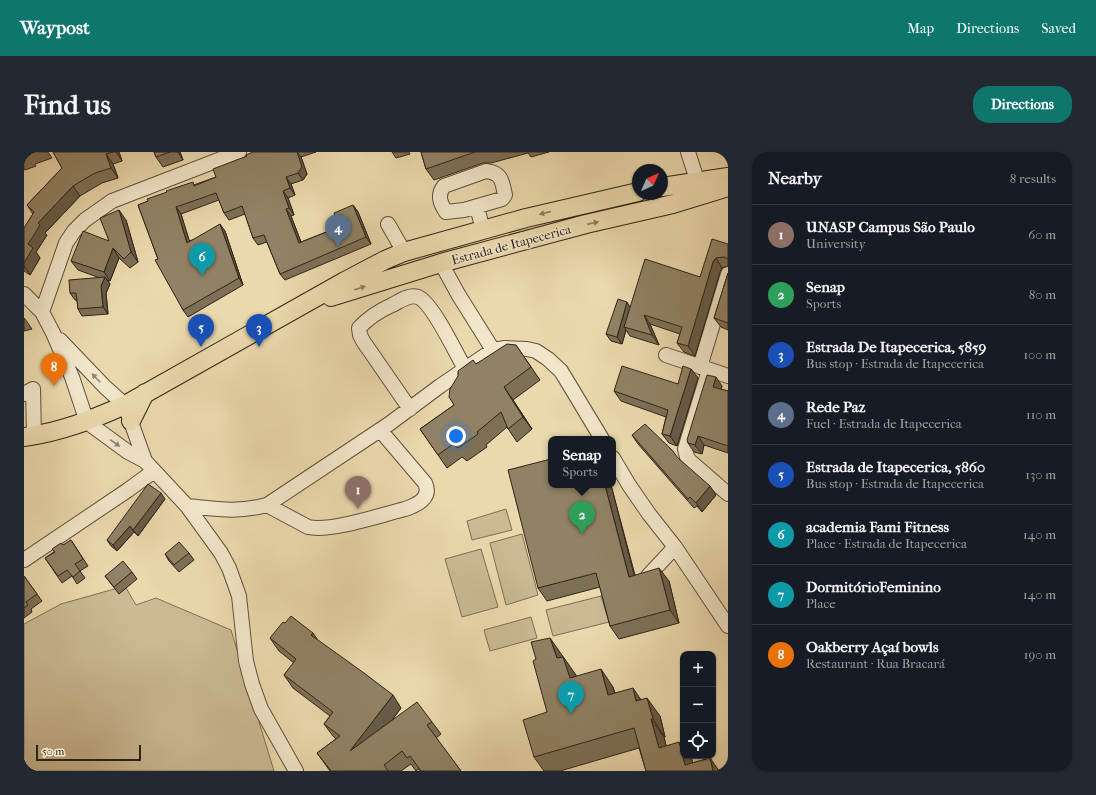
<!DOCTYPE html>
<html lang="en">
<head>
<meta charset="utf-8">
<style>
	:root { --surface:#171b24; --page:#242831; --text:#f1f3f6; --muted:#9ea1a6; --line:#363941; --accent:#0f766e }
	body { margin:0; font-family:"IM FELL French Canon",serif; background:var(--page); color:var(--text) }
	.controls { position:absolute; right:12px; bottom:12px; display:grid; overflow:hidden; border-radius:8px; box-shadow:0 1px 3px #0004 }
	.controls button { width:36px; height:36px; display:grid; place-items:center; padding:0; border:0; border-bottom:1px solid var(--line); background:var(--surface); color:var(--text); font:20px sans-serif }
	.compass { position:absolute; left:608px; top:12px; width:36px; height:36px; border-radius:50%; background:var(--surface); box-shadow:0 1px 3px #0004; rotate:45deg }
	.scale { position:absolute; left:12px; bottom:10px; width:105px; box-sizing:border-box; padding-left:4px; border:2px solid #2f2417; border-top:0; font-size:11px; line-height:14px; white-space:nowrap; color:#2f2417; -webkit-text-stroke:3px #f2e6ca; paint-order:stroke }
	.you { position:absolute; left:432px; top:284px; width:14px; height:14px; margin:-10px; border:3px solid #fff; border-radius:50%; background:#1a73e8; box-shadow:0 0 0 6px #1a73e833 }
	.badge { display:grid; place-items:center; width:26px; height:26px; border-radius:50%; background:var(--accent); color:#fff; font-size:13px; font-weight:700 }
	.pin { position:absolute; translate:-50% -33px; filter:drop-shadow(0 1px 2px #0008) }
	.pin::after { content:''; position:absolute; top:21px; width:14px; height:12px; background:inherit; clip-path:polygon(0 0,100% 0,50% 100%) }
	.popup { position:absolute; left:524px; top:284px; width:68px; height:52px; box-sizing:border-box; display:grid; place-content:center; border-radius:8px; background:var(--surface); filter:drop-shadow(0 1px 3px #0005); font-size:13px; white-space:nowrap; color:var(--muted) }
	.popup b { font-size:15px; color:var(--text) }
	.popup::after { content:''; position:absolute; left:50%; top:100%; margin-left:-8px; border:8px solid transparent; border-top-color:var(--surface) }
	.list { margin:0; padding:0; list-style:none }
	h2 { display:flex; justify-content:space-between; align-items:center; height:52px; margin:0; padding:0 16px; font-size:17px }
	h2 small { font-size:13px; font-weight:400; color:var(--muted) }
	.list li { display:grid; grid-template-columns:26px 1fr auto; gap:12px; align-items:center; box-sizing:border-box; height:60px; padding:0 16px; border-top:1px solid var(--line) }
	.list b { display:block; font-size:15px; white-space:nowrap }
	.list p { margin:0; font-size:13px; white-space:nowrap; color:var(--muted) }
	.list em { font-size:13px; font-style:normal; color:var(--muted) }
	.icon { flex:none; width:22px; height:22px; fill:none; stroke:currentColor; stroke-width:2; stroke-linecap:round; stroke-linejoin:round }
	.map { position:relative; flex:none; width:704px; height:619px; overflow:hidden; border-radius:16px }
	header { display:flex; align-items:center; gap:24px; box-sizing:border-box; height:56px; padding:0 20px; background:var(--accent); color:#fff }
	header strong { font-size:19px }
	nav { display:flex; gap:22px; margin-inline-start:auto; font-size:14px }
	.intro { display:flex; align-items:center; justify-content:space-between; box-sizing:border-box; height:96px; padding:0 24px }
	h1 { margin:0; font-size:28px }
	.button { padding:10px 18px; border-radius:16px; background:var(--accent); color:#fff; font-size:14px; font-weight:700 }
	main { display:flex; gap:24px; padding:0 24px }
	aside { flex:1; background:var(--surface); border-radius:16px; box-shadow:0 1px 3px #0004 }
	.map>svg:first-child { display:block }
</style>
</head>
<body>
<header>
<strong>Waypost</strong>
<nav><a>Map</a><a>Directions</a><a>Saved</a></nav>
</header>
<div class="intro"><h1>Find us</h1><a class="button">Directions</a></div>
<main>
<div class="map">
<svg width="704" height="619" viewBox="0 0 704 619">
	<rect width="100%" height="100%" fill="#ebd9ad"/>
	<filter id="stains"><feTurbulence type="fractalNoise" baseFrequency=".005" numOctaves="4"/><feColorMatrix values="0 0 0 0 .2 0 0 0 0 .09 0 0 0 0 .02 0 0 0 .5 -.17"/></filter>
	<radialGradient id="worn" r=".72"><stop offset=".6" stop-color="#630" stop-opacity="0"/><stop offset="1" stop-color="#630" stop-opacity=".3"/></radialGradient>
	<path fill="#cbba94" stroke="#7d6f56" d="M482,357L488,378L448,388L443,369Z
		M498,382L514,443L482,453L466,391Z
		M457,397L474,455L438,465L421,407Z
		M101,434L112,453L132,446L207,478L250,619H0V472L37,452Z
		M577,444L585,470L529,484L522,458Z
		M507,465L513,486L466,499L460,478Z"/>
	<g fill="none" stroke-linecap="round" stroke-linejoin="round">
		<g stroke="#5e513c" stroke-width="16">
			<path id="minor" d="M664,0L677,40
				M462,19C478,21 478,29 481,43L478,47L440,58L422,60C416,51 413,43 420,34Z
				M453,55L459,78
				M364,72L380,100
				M417,111L434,142L469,198
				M0,142L18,160L29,181L48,225L63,270L104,300L121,309L163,354C193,357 213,361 243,353L365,272L416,234L469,198L481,196L503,197L512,199L524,207L537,219L578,287
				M18,160L42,91L50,79L61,68L88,49L215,0
				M36,188L81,235L101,253L121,309
				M642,203L704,224
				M676,215L704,122
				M685,218L661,297L663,305L666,309L704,342
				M0,242L9,237L10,284
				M386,257L339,189L336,183L335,176C344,166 357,158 368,153C376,149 385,142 394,145C408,150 433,203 441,217
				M589,306L605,333L625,362L651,395L704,474
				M243,353L284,375C307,380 357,363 381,357C393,353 408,346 401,331L356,278
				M163,354L197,401L205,416L215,444L222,509L228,532L237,557L272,619
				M0,408L104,338L130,319
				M624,424L651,395"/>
		</g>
		<g stroke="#2f2417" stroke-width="20">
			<path id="major" d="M638,35L704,25
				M307,145L417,111L562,72L649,52L704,35
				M107,269L121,241
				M0,285C37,280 67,268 101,253L321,129L361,108L380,100L502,66L614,40"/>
		</g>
		<use href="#minor" stroke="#f2e6ca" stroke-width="14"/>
		<use href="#major" stroke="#ebd9ad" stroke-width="18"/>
	</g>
	<path fill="#7d7057" stroke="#2f2417" d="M0,0H24L28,6L11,12L12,14L1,18L0,17Z
		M29,0H95L98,9L89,12L94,26L78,31L56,44L21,81L23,83L12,100L16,106L6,123L0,119V76L9,62L3,53L38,16Z
		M130,0H156L159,8L139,15L132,5Z
		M229,0H292L277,5L283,22L279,28L267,32L271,43L264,46L270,63L267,64L277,90L315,75L329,53L334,60L347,92L261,128L256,122L243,90L234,93L229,86L221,62L205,68L200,61L195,48L157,62L165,89L201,79L219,133L164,165L159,158L134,107L114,53L192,25Z
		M368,0H385L386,2L372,6Z
		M397,0H525L507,5L504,1L467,11H459L410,28L402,17Z
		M102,68L114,110L106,116L95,106L86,129L83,128L86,132L82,141L84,162L58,164L54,157L53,148H51L46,141L76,126L54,118L47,109L85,89Z
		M704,92V114L698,116L696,120L671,204L660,200L653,191L656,182L626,172L635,193L606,184L602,178L598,192L587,189L582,182L606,155L676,125Z
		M704,121V178L697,175L690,166Z
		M0,166L1,167L8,177L0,179Z
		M492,193L516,228L489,248L508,277L493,290L483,275L462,293L463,295L443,309L438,305L423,316L396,277L430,253L452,212Z
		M667,217L674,226L653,294L645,291L638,282L642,265L597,249L590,239L654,232Z
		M698,234L697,237L704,239V301L680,293L678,302L670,300L664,291Z
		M608,283L655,307L692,343L678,360L673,354L670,356L614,292Z
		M587,333L611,423L645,429L655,471L595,487L586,474L576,435L523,449L514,436Z
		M141,347L114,384L110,380L93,399L87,394L83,388Z
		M47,388L64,414L56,419L61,426L53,432L48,424L38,431L21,406Z
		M165,401L170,408L155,420L145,409L141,402Z
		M108,420L113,427L95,442L81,424Z
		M0,424L18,449L7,457L8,460L0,466Z
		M246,486L293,488L377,556L368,568L408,570L417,582L412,586L437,619H396L395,617L392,619L387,612L377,619H306L293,601L312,587L309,584L300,572L306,564L269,536L260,523L270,511L255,499Z
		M539,505L552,524L589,535L591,541L617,547L636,564L641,585H640L642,594L659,596L668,608V611L686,606L695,619H622L615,596L536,619H520L510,605Z"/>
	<path fill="#665b47" stroke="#2f2417" d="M92,0H95L98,9Z
		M154,0H156L159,8Z
		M273,0L277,5L283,22L279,28L274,21Z
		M82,2L89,12L94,26L87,16Z
		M262,25L267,32L271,43L266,36Z
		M49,34L56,44L21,81L23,83L12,100L16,106L6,123L0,114V111L4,92L14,71Z
		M259,39L264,46L270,63L265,56Z
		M329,53L334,60L347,92L342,85Z
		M152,55L157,62L168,97L163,91Z
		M262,57L267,64L280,98L275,91Z
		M95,58L102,68L114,110L107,100Z
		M196,72L201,79L219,133L215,126Z
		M89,96L95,106L86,129L80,120Z
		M692,106L698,116L696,120L671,204L664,194L689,110Z
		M81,125L86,132L82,141L84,162L79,155L77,134Z
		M603,150L607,157L600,175L602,178L598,192L593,185Z
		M620,163L626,172L635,193L628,183Z
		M667,217L674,226L653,294L646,284Z
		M692,225L698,234L695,244L689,235Z
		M480,235L489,248L508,277L499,265Z
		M674,284L680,293L678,302L671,293Z
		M581,333H587L614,438L605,425Z
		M686,334L692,343L678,360L672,351Z
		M137,341L141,347L114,384L109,378Z
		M106,374L110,380L93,399L89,393Z
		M635,416L645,429L655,471L646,458Z
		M289,481L298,494L287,483Z
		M526,486L552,523L558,544L533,506Z
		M577,517L589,535L596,561L584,543Z
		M609,536L621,554L612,549Z
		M369,543L377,556L335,612L326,599Z
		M623,546L636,564L641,585L629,567Z
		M627,567L640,585L647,614L635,596Z
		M655,590L659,596V604H665L668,608L671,619L661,613Z
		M686,606L695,619H689Z"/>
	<path fill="#918265" stroke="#2f2417" d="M0,0H9L4,2L5,4L0,6Z
		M29,0H89L82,2L87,16L71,21L49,34L14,71L16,73L4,92L9,96L0,111V76L10,60L3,53L38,16Z
		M130,0H146L132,5Z
		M229,0H273L278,15L274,21L262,25L266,36L259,39L265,56L262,57L275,91L315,75L310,61L329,53L342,85L256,122L240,83L229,86L218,54L200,61L192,41L152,55L163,91L196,72L215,126L159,158L131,108L134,107L114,53L124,49L123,47L143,40L142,39L169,30L170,34L192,25L189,17L223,4L222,3Z
		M397,0H451L402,17Z
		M95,58L107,100L100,107L89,96L80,120L47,109L59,79L85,89L76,66Z
		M688,87L704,92V107L700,105L692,106L689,110L664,194L653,191L658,175L620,163L628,183L600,175L621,107L676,125Z
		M704,121V171L690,166Z
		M81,125L77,134L79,155L54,157L52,141H46L45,128Z
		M594,147L603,150L593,185L582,182Z
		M483,192L492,193L507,215L480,235L499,265L484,277L477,260L453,280L454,282L434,296L429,292L414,303L396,277L430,253L425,245L426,237L434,224V219L449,208L452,212Z
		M598,214L654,232L659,214L667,217L646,284L638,282L644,258L590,239Z
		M683,223L692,225L689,235L704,239V294L674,284L671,293L664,291L663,288Z
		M621,272L648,298L654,306L686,334L672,351L666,345L664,347L608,283Z
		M527,307V333H581L605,425L635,416L646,458L586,474L572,421L514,436L484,318Z
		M124,332L137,341L109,378L106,374L89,393L83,388Z
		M47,388L59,407L51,412L56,419L49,425L43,418L34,424L21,406L31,400L28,397L37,391L39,393Z
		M155,390L165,401L150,413L141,402Z
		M99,409L108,420L90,435L81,424Z
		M0,424L13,442L2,450L4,453L0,456Z
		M267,464L289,481L287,483L340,521L369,543L326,599L393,550L408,570L403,573L437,619H397L386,604L383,606L378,599L360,613L364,619H307L293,601L316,584L300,572L309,560L260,523L272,507L246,486L259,470L261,471Z
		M526,486L533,506L539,505L546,526L577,517L584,543L609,536L612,549L623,546L629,567H627L635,596L655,590L661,613L686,606L689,619H622L610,576L510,605L499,568L523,560L509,509L512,507L507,490Z"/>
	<defs><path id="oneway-solid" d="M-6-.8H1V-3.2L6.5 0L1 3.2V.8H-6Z"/></defs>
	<g fill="#8d7e62">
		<use href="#oneway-solid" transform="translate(521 61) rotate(166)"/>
		<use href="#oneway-solid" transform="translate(569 71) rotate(-13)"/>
		<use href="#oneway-solid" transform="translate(336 136) rotate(-17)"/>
	</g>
	<g fill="#908570">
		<use href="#oneway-solid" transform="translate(72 226) rotate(-134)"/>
		<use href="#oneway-solid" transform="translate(91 291) rotate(35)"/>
	</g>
	<g text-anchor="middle" stroke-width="3" stroke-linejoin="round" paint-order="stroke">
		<g font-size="13" fill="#2f2417" stroke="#f2e6ca">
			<text transform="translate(487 92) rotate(-15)" y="5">Estrada de Itapecerica</text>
		</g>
	</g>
	<rect width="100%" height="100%" filter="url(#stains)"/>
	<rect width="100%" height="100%" fill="url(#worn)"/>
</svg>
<div class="controls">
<button>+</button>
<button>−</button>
<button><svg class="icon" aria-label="locate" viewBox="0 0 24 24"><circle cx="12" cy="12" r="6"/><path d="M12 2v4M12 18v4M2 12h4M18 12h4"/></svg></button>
</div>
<svg class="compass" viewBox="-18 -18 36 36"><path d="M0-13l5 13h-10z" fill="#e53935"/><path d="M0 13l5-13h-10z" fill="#9ea1a6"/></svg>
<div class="scale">50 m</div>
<div class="you"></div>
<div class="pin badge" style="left:334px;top:357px;background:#8d6e63">1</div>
<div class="pin badge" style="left:558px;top:382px;background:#2e9e5b">2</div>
<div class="popup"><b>Senap</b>Sports</div>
<div class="pin badge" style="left:235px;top:195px;background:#1a4fb4">3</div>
<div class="pin badge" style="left:314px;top:95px;background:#5c6f8a">4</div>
<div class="pin badge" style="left:177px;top:195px;background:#1a4fb4">5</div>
<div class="pin badge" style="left:178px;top:124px;background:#0f9aa8">6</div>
<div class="pin badge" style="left:547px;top:562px;background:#0f9aa8">7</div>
<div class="pin badge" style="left:30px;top:234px;background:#e8710a">8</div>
</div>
<aside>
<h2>Nearby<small>8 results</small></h2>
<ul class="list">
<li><span class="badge" style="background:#8d6e63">1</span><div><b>UNASP Campus São Paulo</b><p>University</p></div><em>60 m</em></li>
<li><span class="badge" style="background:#2e9e5b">2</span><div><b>Senap</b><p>Sports</p></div><em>80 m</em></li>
<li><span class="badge" style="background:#1a4fb4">3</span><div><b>Estrada De Itapecerica, 5859</b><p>Bus stop · Estrada de Itapecerica</p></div><em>100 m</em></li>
<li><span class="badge" style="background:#5c6f8a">4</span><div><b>Rede Paz</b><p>Fuel · Estrada de Itapecerica</p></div><em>110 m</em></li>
<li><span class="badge" style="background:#1a4fb4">5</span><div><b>Estrada de Itapecerica, 5860</b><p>Bus stop · Estrada de Itapecerica</p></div><em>130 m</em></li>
<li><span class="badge" style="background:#0f9aa8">6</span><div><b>academia Fami Fitness</b><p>Place · Estrada de Itapecerica</p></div><em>140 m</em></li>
<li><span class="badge" style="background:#0f9aa8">7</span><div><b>DormitórioFeminino</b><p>Place</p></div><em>140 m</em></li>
<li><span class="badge" style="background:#e8710a">8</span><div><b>Oakberry Açaí bowls</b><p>Restaurant · Rua Bracará</p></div><em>190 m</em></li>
</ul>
</aside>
</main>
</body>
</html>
